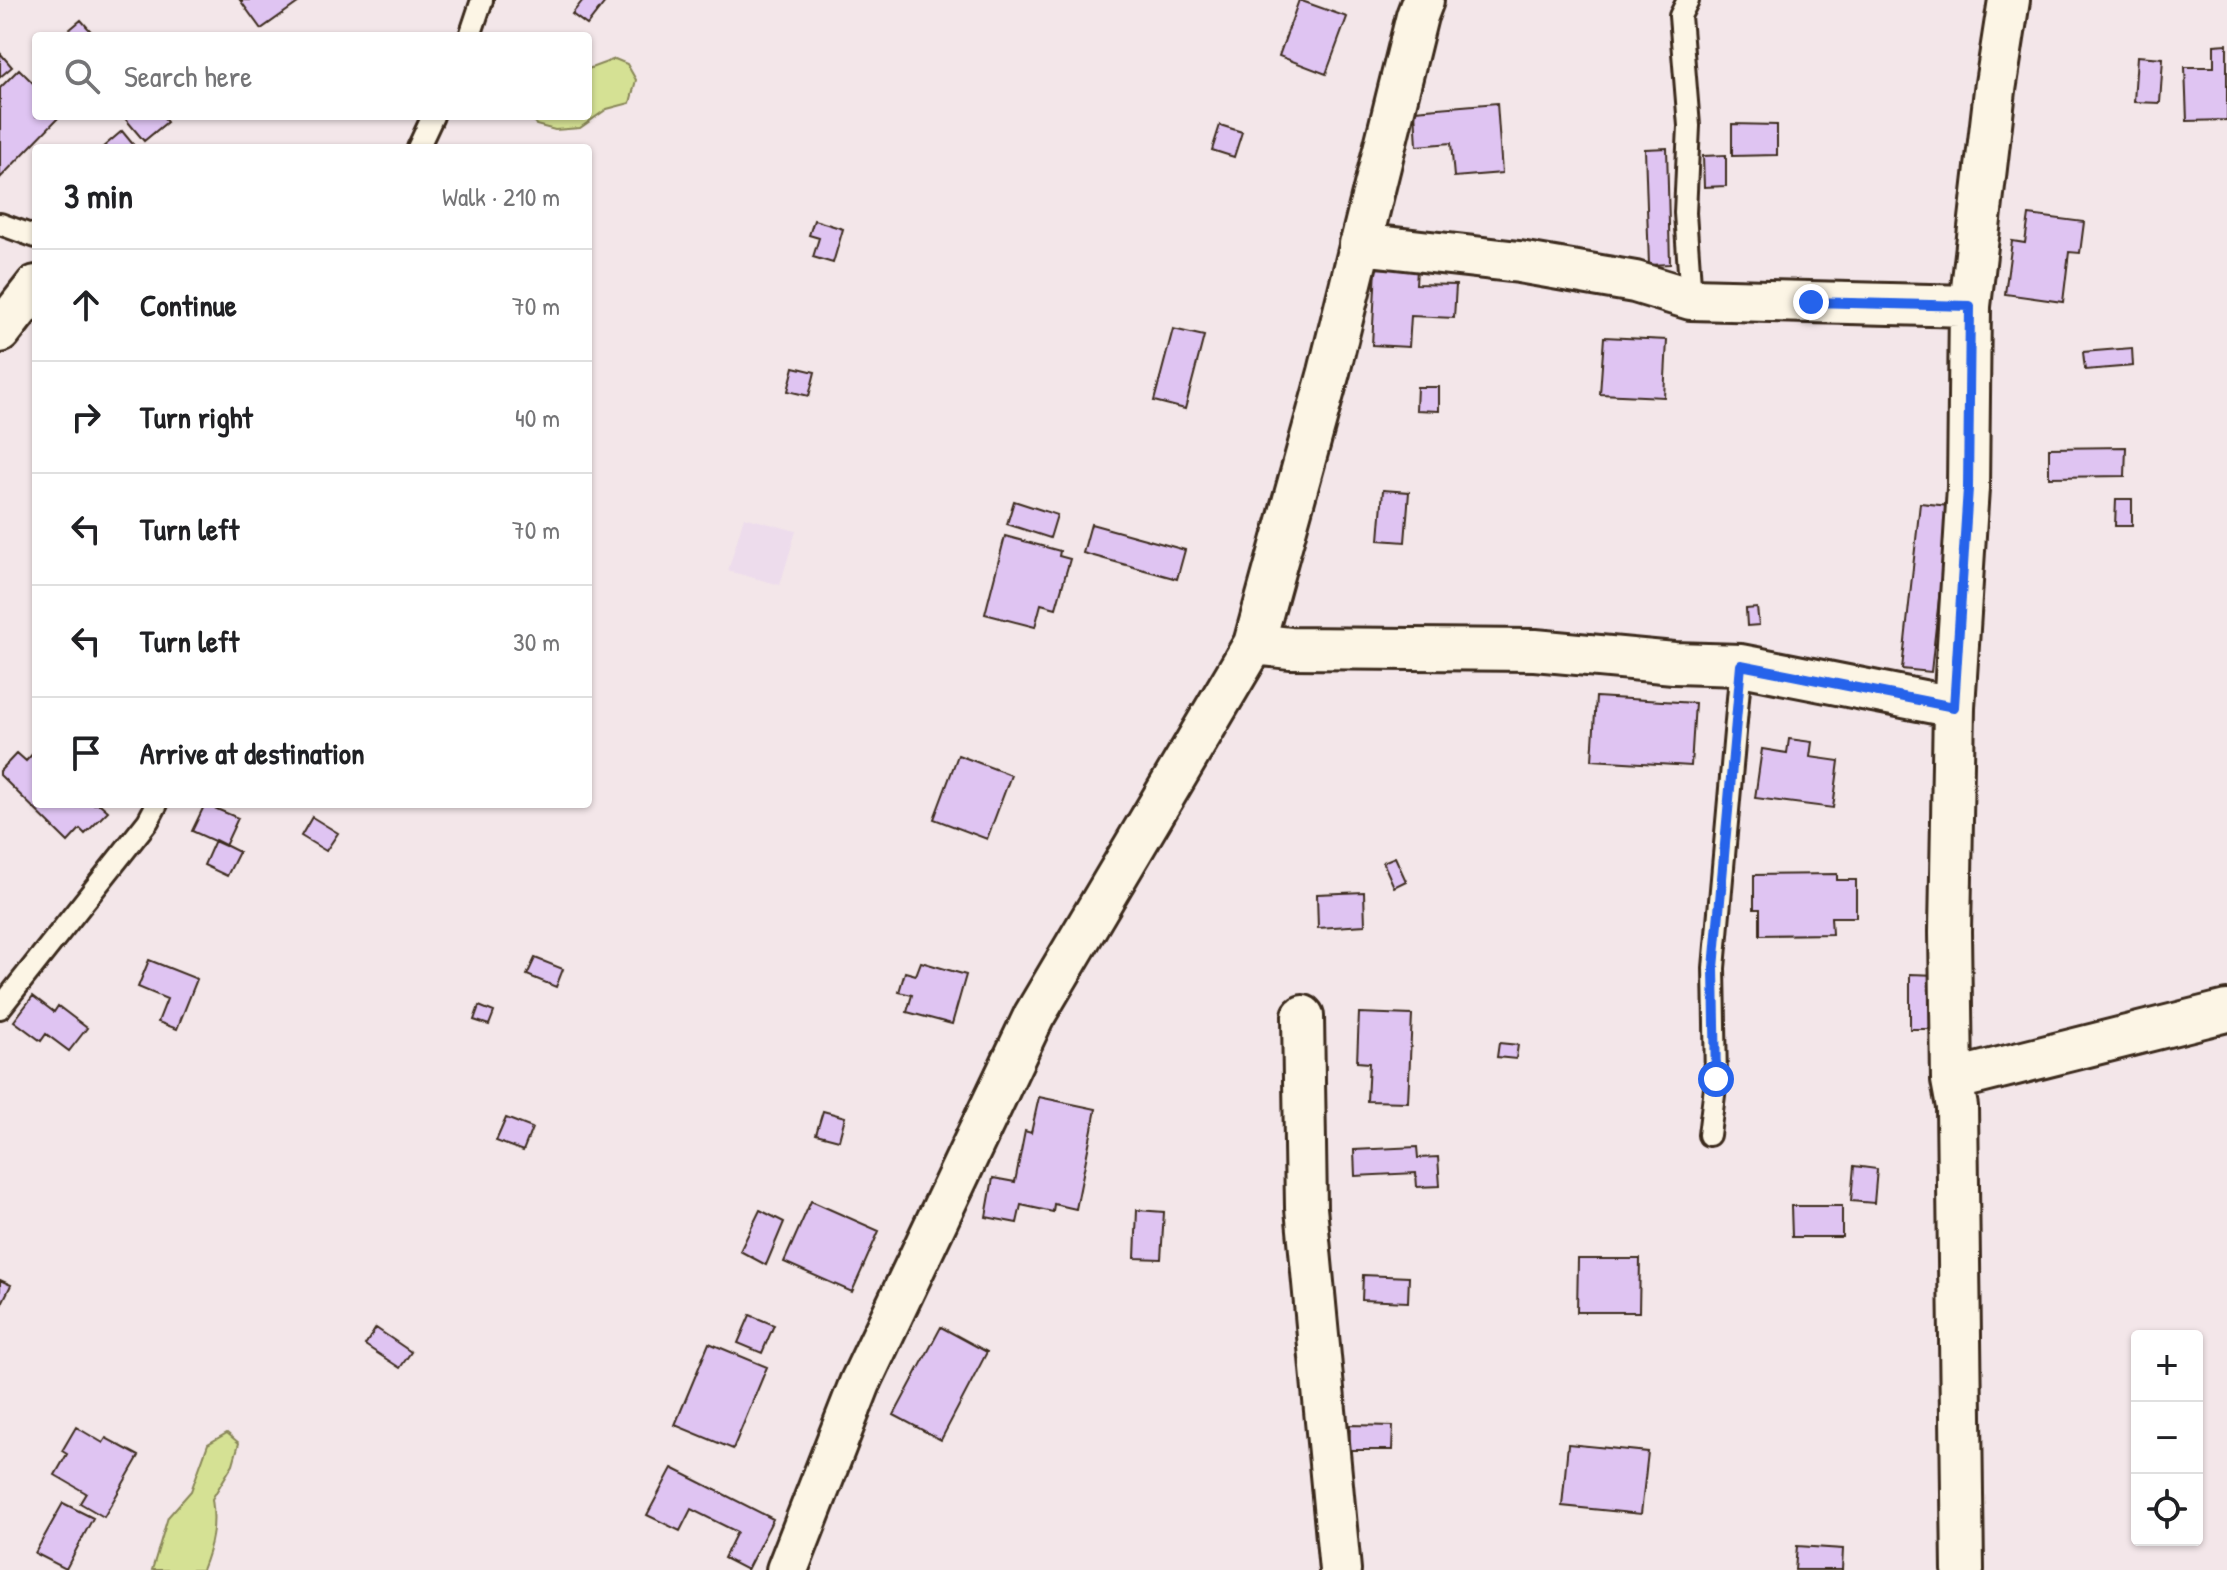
<!DOCTYPE html>
<html lang="en">
<head>
<meta charset="utf-8">
<style>
	:root { --surface:#fff; --page:#f6f6f6; --text:#202124; --muted:#757577; --line:#e0e0e0 }
	body { margin:0; font-family:"Patrick Hand",sans-serif; background:var(--page); color:var(--text) }
	.controls { position:absolute; right:24px; bottom:24px; display:grid; overflow:hidden; border-radius:8px; box-shadow:0 2px 6px #0004 }
	.controls button { width:72px; height:72px; display:grid; place-items:center; padding:0; border:0; border-bottom:2px solid var(--line); background:var(--surface); color:var(--text); font:40px sans-serif }
	.stop { position:absolute; width:24px; height:24px; margin:-18px; border:6px solid #2563eb; border-radius:50%; background:#fff }
	.stop.end { background:#2563eb; border-color:#fff; box-shadow:0 2px 8px #0008 }
	.list { margin:0; padding:0; list-style:none }
	h2 { display:flex; justify-content:space-between; align-items:center; height:104px; margin:0; padding:0 32px; font-size:34px }
	h2 small { font-size:26px; font-weight:400; color:var(--muted) }
	.list li { display:grid; grid-template-columns:52px 1fr auto; gap:24px; align-items:center; box-sizing:border-box; height:112px; padding:0 32px; border-top:2px solid var(--line) }
	.list b { display:block; font-size:30px; white-space:nowrap }
	.list em { font-size:26px; font-style:normal; color:var(--muted) }
	.icon { flex:none; width:44px; height:44px; fill:none; stroke:currentColor; stroke-width:2; stroke-linecap:round; stroke-linejoin:round }
	.map { position:relative; flex:none; width:2227px; height:1570px; overflow:hidden }
	.search { position:absolute; background:var(--surface); box-shadow:0 2px 6px #0004; left:32px; top:32px; width:560px; height:88px; display:flex; align-items:center; gap:20px; box-sizing:border-box; padding:0 28px; border-radius:8px; color:var(--muted); font-size:30px }
	.panel { position:absolute; background:var(--surface); box-shadow:0 2px 6px #0004; left:32px; top:144px; width:560px; height:664px; border-radius:8px }
	.map>svg:first-child { display:block }
</style>
</head>
<body>
<div class="map">
<svg width="2227" height="1570" viewBox="0 0 2227 1570">
	<rect width="100%" height="100%" fill="#f3e6e9"/>
	<filter id="ink" filterUnits="userSpaceOnUse"><feTurbulence type="fractalNoise" baseFrequency=".0125" numOctaves="2"/><feDisplacementMap in="SourceGraphic" scale="16" xChannelSelector="R" yChannelSelector="G"/><feConvolveMatrix kernelMatrix="1 2 1 2 8 2 1 2 1" color-interpolation-filters="sRGB"/></filter>
	<g filter="url(#ink)">
		<path fill="#eddcec" d="M744,517L796,531L780,585L728,571Z"/>
		<path fill="#d5e194" stroke="#888659" stroke-width="2" d="M615,59L627,64L636,80L630,103L607,109L580,128L555,130L536,125L532,116H588V69Z
			M227,1433L239,1443L233,1464L212,1499C216,1525 212,1545 202,1570H152L168,1517L191,1491L208,1444Z"/>
		<path fill="#dfc4f2" stroke="#3b2a1e" stroke-width="2" d="M240,0H302L261,29Z
			M583,0L605,2L587,25L572,14Z
			M1299,0L1347,17L1326,74L1279,56Z
			M81,20L95,36H62Z
			M2227,44V120L2187,121L2185,67H2214V45Z
			M0,53L12,67L0,77Z
			M2137,56L2163,58L2160,103L2134,102Z
			M19,69L36,86V116H60L0,178V88Z
			M1497,103L1502,173L1454,177L1451,143L1417,146L1415,110Z
			M123,116H162L167,122L144,141Z
			M1732,124L1777,125V155L1732,156Z
			M1220,125L1242,132L1234,157L1212,150Z
			M122,131L136,148H102Z
			M1667,148L1670,264L1649,265L1645,149Z
			M1726,155V186L1704,187L1703,156Z
			M2029,215L2084,222L2080,253L2069,252L2063,302L2005,294L2012,241L2025,243Z
			M814,220L843,229L833,263L813,257L819,238L809,235Z
			M1376,268L1417,270L1416,284L1456,285L1454,318L1411,316L1409,347L1372,345Z
			M1173,329L1204,336L1185,409L1154,401Z
			M1604,337L1667,340L1664,397L1600,394Z
			M2132,348L2133,366L2085,370L2083,352Z
			M794,367L815,372L809,396L788,391Z
			M1417,387H1439V411L1416,410Z
			M2126,447L2125,476L2049,477V448Z
			M1383,490L1409,492L1405,542L1379,540Z
			M2116,499H2132V526H2115Z
			M1014,501L1057,515L1050,538L1007,524Z
			M1920,503L1949,506L1931,672L1902,669Z
			M1091,524L1185,550L1177,579L1083,553Z
			M1005,536L1060,551L1059,556L1070,559L1056,608L1041,604L1035,627L985,614Z
			M1757,608L1759,625L1747,626L1746,609Z
			M1596,697L1695,703L1691,766L1592,760Z
			M1789,739L1812,742L1810,757L1839,761L1833,808L1755,798L1762,749L1787,753Z
			M36,750V804H100L108,811L85,834L80,829L68,842L0,775V771L17,753L26,761Z
			M958,755L1011,775L987,839L934,819Z
			M205,804L238,818L225,846L192,831Z
			M312,817L338,833L326,851L301,836Z
			M215,840L239,852L227,876L204,865Z
			M1395,857L1406,881L1394,887L1383,862Z
			M1837,874V880H1856V917H1831L1832,934L1760,935V909H1754V875Z
			M1364,892L1365,925L1318,928L1317,894Z
			M535,958L563,969L556,987L527,975Z
			M149,960L197,979L177,1029L158,1022L167,999L138,987Z
			M921,962L966,975L952,1024L907,1012L912,995L899,992L905,972L916,975Z
			M1910,974L1938,975L1937,1029H1910Z
			M33,996L54,1012L58,1006L87,1028L69,1051L46,1034L41,1041L14,1021Z
			M479,1006L494,1012L489,1025L474,1020Z
			M1359,1013L1412,1015L1408,1102L1367,1101L1369,1063L1357,1062Z
			M1499,1043L1518,1045L1516,1059L1497,1057Z
			M1039,1097L1096,1109L1076,1209L1054,1204L1053,1212L1021,1205L1017,1223L986,1217L993,1178L1015,1182L1025,1131L1031,1133Z
			M823,1111L845,1117L839,1140L816,1134Z
			M506,1118L532,1128L523,1151L496,1141Z
			M1417,1147L1418,1158L1438,1157L1440,1186L1417,1187L1416,1173L1355,1176L1354,1150Z
			M1854,1166L1877,1169L1874,1203L1851,1201Z
			M811,1201L879,1231L852,1292L784,1262Z
			M1791,1206H1842V1237H1792Z
			M760,1210L784,1222L766,1265L740,1251Z
			M1137,1210L1164,1212L1161,1259L1135,1258Z
			M1578,1259H1640L1639,1312H1577Z
			M1363,1275L1409,1277L1408,1302L1362,1300Z
			M0,1280L11,1285L0,1307Z
			M750,1315L774,1325L762,1353L738,1343Z
			M941,1327L987,1352L941,1440L894,1415Z
			M376,1328L411,1352L400,1368L365,1345Z
			M709,1343L767,1367L733,1449L675,1425Z
			M1350,1425L1393,1426L1392,1450H1349Z
			M76,1427L103,1443L106,1438L139,1456L104,1517L80,1503L86,1493L55,1475L67,1454L62,1451Z
			M1568,1444L1648,1452L1641,1514L1562,1506Z
			M672,1468L773,1519L747,1570L724,1558L737,1532L691,1509L680,1531L647,1515Z
			M63,1503L93,1518L66,1569L35,1553Z
			M1797,1546L1843,1549L1842,1570H1795Z"/>
		<g fill="none" stroke-linecap="round" stroke-linejoin="round">
			<g stroke="#3b2a1e" stroke-width="26">
				<path id="lane" d="M1688,0L1680,16L1689,126L1685,213L1691,299
					M470,36L482,0
					M418,148L433,116
					M0,224L36,237
					M0,1008L148,821L157,804
					M1709,1135L1716,1079L1714,968L1741,665"/>
			</g>
			<g stroke="#3b2a1e" stroke-width="46">
				<path id="street" d="M1360,244L1519,262L1635,282L1691,299L1970,306
					M0,332L36,286
					M1254,644L1290,648L1535,650L1674,663L1741,665L1954,707
					M1303,1016L1306,1208L1340,1570
					M1952,1080L2227,1011
					M787,1570L860,1383L1034,1016L1254,644L1329,372L1417,16L1423,0
					M1963,1570L1957,1107L1952,1080L1950,932L1954,707L1968,488L1970,306L1995,90L2009,0"/>
			</g>
			<use href="#lane" stroke="#fcf5e5" stroke-width="20"/>
			<use href="#street" stroke="#fcf5e5" stroke-width="40"/>
		</g>
	</g>
	<g fill="none" stroke-linecap="round" stroke-linejoin="round" filter="url(#ink)">
		<path stroke="#2563eb" stroke-width="10" d="M1716,1079L1714,968L1741,665L1954,707L1968,488L1970,306L1811,302"/>
	</g>
</svg>
<div class="controls">
<button>+</button>
<button>−</button>
<button><svg class="icon" aria-label="locate" viewBox="0 0 24 24"><circle cx="12" cy="12" r="6"/><path d="M12 2v4M12 18v4M2 12h4M18 12h4"/></svg></button>
</div>
<div class="stop" style="left:1716px;top:1079px"></div>
<div class="stop end" style="left:1811px;top:302px"></div>
<div class="search"><svg class="icon" aria-label="search" viewBox="0 0 24 24"><circle cx="10" cy="10" r="6"/><path d="M15 15l6 6"/></svg>Search here</div>
<section class="panel">
<h2>3 min<small>Walk · 210 m</small></h2>
<ul class="list">
<li><svg class="icon" aria-label="ahead" viewBox="0 0 24 24"><path d="M12 20V5M6 11l6-6 6 6"/></svg><div><b>Continue</b></div><em>70 m</em></li>
<li><svg class="icon" aria-label="right" viewBox="0 0 24 24"><path d="M7 20v-9h11M14 6l5 5-5 5"/></svg><div><b>Turn right</b></div><em>40 m</em></li>
<li><svg class="icon" aria-label="left" viewBox="0 0 24 24"><path d="M17 20v-9H6M10 6l-5 5 5 5"/></svg><div><b>Turn left</b></div><em>70 m</em></li>
<li><svg class="icon" aria-label="left" viewBox="0 0 24 24"><path d="M17 20v-9H6M10 6l-5 5 5 5"/></svg><div><b>Turn left</b></div><em>30 m</em></li>
<li><svg class="icon" aria-label="arrive" viewBox="0 0 24 24"><path d="M6 21V4h12l-3 4 3 4H6"/></svg><div><b>Arrive at destination</b></div></li>
</ul>
</section>
</div>
</body>
</html>
